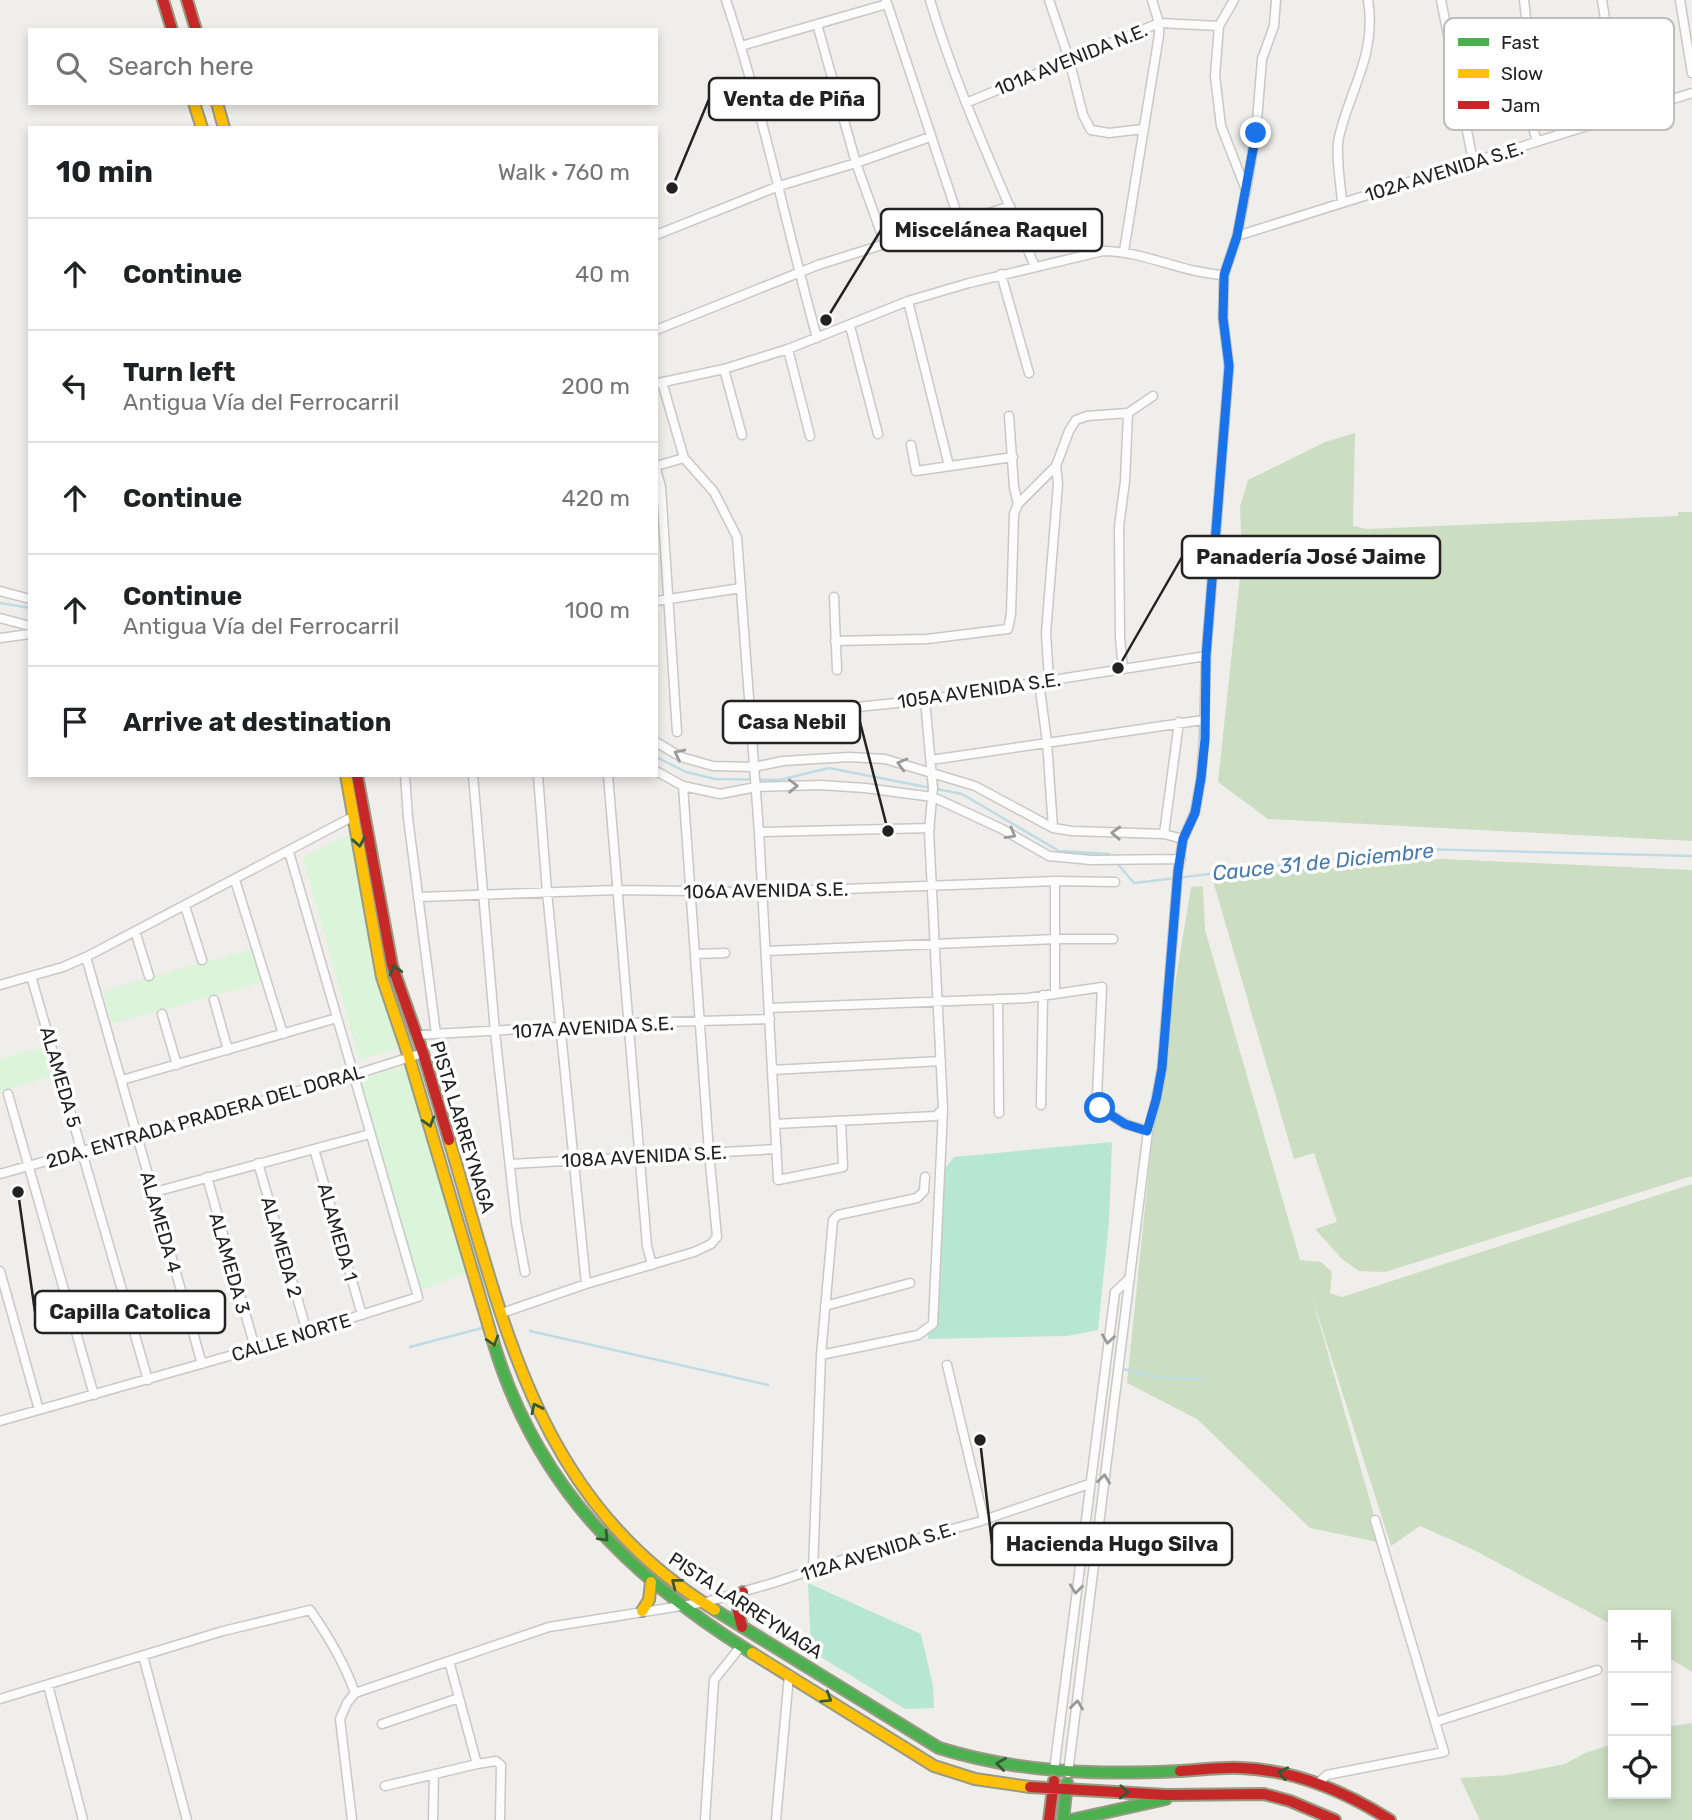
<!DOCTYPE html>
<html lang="en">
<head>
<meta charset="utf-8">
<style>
	:root { --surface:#fff; --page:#f6f6f6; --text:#202124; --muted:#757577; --line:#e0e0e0 }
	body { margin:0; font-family:Rubik,sans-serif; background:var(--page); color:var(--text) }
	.controls { position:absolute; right:21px; bottom:21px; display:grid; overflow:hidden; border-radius:0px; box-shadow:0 4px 10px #0003 }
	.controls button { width:63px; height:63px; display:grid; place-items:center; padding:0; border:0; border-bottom:2px solid var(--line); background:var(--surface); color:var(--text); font:35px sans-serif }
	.stop { position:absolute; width:21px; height:21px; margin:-16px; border:5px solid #1a73e8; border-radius:50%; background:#fff }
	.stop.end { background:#1a73e8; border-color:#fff; box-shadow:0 2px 7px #0008 }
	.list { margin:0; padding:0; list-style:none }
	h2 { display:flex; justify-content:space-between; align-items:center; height:91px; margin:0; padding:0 28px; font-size:30px }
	h2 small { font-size:23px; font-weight:400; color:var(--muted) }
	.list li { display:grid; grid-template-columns:46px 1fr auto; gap:21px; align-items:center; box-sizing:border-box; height:112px; padding:0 28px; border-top:2px solid var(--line) }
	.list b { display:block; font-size:26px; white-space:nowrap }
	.list p { margin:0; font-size:23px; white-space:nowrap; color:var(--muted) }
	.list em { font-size:23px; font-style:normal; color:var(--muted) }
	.icon { flex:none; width:38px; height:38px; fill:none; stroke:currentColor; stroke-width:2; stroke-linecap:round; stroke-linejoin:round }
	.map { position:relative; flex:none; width:1692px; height:1820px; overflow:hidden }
	.search { position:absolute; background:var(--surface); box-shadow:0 4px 10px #0003; left:28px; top:28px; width:630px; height:77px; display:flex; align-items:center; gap:18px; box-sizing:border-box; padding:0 24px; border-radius:0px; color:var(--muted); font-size:26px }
	.panel { position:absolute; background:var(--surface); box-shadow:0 4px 10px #0003; left:28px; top:126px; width:630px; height:651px; border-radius:0px }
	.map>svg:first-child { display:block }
</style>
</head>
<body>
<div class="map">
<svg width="1692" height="1820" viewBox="0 0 1692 1820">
	<rect width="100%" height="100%" fill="#f0eeeb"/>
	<path fill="#cbdec1" d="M1355,433L1353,526L1367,529L1678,516V512H1692V841L1268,819L1218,782L1242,558L1240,507L1248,480L1325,442Z
		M1443,859L1692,870V1176L1385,1272L1359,1271L1342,1259L1315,1229L1337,1222L1314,1153L1294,1159L1211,874C1289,873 1366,864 1443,859Z
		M1203,886L1205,930L1300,1260L1321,1262L1332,1272L1330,1293L1342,1297L1692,1184V1672L1666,1656V1615H1613V1625L1476,1551L1420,1526L1391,1546L1311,1294L1382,1543L1310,1528L1197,1419L1127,1383L1156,1100L1191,887Z
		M1692,1723V1820H1480L1460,1778L1508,1775L1565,1764L1585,1753L1613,1744V1794H1666V1727Z"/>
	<path fill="#daf5da" d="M350,834L377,980L399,1048L359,1059L303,857Z
		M251,949L261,982L112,1024L103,991Z
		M44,1047L53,1076L0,1091V1059Z
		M419,1062L474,1270L420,1290L360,1079Z"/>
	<path fill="#b7e6d2" d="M1112,1142L1109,1222L1098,1330L1067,1336L928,1339L940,1175L954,1157Z
		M808,1583L921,1634L933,1686L934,1708L905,1709L811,1651Z"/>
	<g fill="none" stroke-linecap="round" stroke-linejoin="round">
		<path stroke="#bfdbe3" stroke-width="2.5" d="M0,603L30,608
			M656,757L686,772L715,779L779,780L829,768L962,794L1059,851L1109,854L1134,883L1417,849L1692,856
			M530,1331L768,1385
			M410,1347L482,1328
			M1123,1369L1162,1378L1204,1379"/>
		<g stroke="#c9c8c7" stroke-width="11">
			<path id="street" d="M726,0C763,111 786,226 817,338
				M886,0L960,223
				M930,0C957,92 999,179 1035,267
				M1049,0L1069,59L1083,115L1091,130L1109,133L1143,129
				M1234,0L1219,26L1215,76L1221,126L1246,190
				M1441,0L1473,161
				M1524,0L1530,52L1527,106L1537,142
				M1602,0L1620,115
				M1680,0L1692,73
				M817,24L856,163L885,244
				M741,46L887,4
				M966,103L1159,23L1219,26
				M1342,203C1341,185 1335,154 1339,137C1350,89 1377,54 1368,0
				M656,235L779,186L856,163L930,137
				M1237,236L1692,93
				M1124,251L1159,35V23L1152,0
				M1001,274L1029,373
				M908,301L949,466
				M850,326L878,434
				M656,330L818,265L885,244L903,242L1010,206
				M788,349L810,436
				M724,369L742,435
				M662,382L684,458L714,492L737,537L759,832L778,1180L843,1167L841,1121
				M659,383L724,369L788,349L908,301L969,283L1103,251C1144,251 1182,273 1224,275
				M1009,416L1014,487L1018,504
				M911,445L916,471L1013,457
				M656,466L684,458
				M656,469L661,487L677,732
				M0,591L30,599
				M834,597L837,670
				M656,601L741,588
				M0,618L30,626
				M0,638L30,634
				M835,641L927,639L1008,629L1011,614L1014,514L1018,504L1056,466L1069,431L1076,420L1087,416L1128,413L1153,396
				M1123,669L1120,638L1119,527L1125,481L1128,413
				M1049,680L1046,633L1058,484L1056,466
				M1039,682L1047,742L1053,828
				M751,718L925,700L1206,656
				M656,742L681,757L713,766L754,767L783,761L849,757L885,759L975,786L1053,828L1072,831L1164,834L1183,839
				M931,760L1203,720
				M656,771L683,786L720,794L756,787L820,785L865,788L933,797L1002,829L1049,856L1091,860L1181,859
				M405,775L408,818L436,1034
				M473,775L495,1032L516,1222L525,1272
				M538,775L547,892L586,1284
				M608,775L647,1246L652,1265
				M759,832L930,828
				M1164,834L1179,722
				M235,880L283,1034
				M1055,881V993
				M418,897L617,890L762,892L1055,881L1115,882
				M185,906L202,960
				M135,931L149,976
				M766,951L1056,939H1113
				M695,954L725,953
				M86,957L202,1364
				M31,976L148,1380
				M0,985L63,967L86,957L354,816
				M998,999L999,1113
				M214,1000L228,1050
				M769,1008L1028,998L1102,987L1097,1096L1100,1108L1125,1124L1148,1131
				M162,1014L177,1065
				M416,1035L627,1023L770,1019
				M772,1070L941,1061
				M122,1080L337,1018
				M8,1094L94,1395
				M1041,1105L1043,995
				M775,1124L936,1116L943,1109L929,831L933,788L925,700
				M314,1149L362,1315
				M258,1163L307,1332
				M511,1164L777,1149
				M0,1174L341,1079L423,1053
				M207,1177L255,1348
				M151,1193L370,1134
				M0,1271L39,1410
				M825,1306L910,1283
				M502,1313L586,1284L694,1252L711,1244L717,1237L709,1152L683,786
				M821,1355L918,1335L933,1324L943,1109
				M947,1365L984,1520
				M0,1421L243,1352L418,1297L289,852
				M813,1570L821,1355L833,1220L838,1215L917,1198L924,1191L925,1177
				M143,1656L187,1820
				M48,1685L83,1820
				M355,1693L549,1627L706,1602L773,1583L854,1556L978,1522L1089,1484
				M0,1699L223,1631L310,1610C329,1637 344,1662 355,1693L347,1703L340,1719L352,1820
				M1435,1722L1597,1670
				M382,1724L459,1698
				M477,1764L496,1761L501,1765L500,1820
				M1054,1771L1115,1292L1130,1278
				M1068,1773L1148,1131L1156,1100L1162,1068L1178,871L1183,839L1195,812L1201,778L1204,739L1206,656L1229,366L1223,318L1224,275L1237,236L1246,190L1256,133L1262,59L1274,26L1276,0
				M1318,1783L1327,1775L1444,1752L1375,1520
				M385,1786L477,1764L449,1661
				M433,1820L434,1774
				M705,1820L714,1680L741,1646
				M776,1820L789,1675"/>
		</g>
		<g stroke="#999a82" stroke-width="14">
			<path id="fast" d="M493,1341C535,1484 628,1576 752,1653
				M715,1610L939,1748C1020,1773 1096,1775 1180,1771
				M1063,1820L1067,1783
				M1071,1820L1166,1799"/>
		</g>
		<g stroke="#999a82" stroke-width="14">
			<path id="slow" d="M194,103L202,128
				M217,103L224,128
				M346,775L382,977L409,1057L493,1341
				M449,1140C506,1328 535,1499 715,1610
				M642,1611L649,1600L651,1582
				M752,1653L934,1766L975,1779L1030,1787"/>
		</g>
		<g stroke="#999a82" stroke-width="14">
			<path id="jam" d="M163,0L172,30
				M187,0L196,30
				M357,775L392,965L423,1053L449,1140
				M742,1627L738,1611L743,1592
				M1180,1771C1200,1770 1221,1767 1241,1768C1294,1770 1346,1792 1390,1820
				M1030,1787L1167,1795L1264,1794L1290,1801L1335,1820
				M1049,1820L1054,1781"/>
		</g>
		<use href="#street" stroke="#fdfcfc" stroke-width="8"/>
		<use href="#fast" stroke="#4caf50" stroke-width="10"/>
		<use href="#slow" stroke="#ffc107" stroke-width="10"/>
		<use href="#jam" stroke="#c62828" stroke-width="10"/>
	</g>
	<defs><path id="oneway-chevron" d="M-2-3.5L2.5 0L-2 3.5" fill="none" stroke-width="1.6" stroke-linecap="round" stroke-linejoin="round" transform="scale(1.75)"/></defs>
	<g stroke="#9a9a9a">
		<use href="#oneway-chevron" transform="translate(679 754) rotate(-154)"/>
		<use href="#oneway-chevron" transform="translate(902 764) rotate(-165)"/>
		<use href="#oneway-chevron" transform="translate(793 786) rotate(-1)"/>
		<use href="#oneway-chevron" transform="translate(1116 833) rotate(-178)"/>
		<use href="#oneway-chevron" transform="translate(1011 834) rotate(30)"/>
		<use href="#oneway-chevron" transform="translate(1108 1339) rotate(98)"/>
		<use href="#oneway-chevron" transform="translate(1104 1479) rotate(-83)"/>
		<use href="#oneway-chevron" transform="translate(1076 1589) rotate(97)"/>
		<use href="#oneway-chevron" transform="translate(1077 1705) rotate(-83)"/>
	</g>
	<g stroke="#335a34">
		<use href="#oneway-chevron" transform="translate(359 842) rotate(80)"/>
		<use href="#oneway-chevron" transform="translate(395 970) rotate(-107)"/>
		<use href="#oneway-chevron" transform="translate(429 1122) rotate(73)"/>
		<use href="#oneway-chevron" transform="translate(493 1341) rotate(73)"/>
		<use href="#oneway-chevron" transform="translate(536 1408) rotate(-116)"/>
		<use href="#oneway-chevron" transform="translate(604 1537) rotate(47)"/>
		<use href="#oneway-chevron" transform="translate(676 1583) rotate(-142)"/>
		<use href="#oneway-chevron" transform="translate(827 1698) rotate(32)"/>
		<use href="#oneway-chevron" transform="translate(1001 1764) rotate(-172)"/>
		<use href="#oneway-chevron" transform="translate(1283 1773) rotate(-168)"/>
		<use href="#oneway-chevron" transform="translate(1124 1792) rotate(3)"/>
	</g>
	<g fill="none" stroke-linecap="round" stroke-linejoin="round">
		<path stroke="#1a73e8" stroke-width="9" d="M1100,1108L1125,1124L1147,1131L1156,1100L1162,1068L1178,871L1183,839L1195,813L1201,778L1205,739L1206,656L1229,366L1223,318L1224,275L1237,236L1256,133"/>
	</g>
	<g text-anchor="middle" stroke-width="7" stroke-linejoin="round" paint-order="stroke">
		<g font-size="19" fill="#222" stroke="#fff">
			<text transform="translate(1071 59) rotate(-22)" y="7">101A AVENIDA N.E.</text>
			<text transform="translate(1444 171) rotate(-17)" y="7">102A AVENIDA S.E.</text>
			<text transform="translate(979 690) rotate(-8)" y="7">105A AVENIDA S.E.</text>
			<text transform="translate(766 890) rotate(-1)" y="7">106A AVENIDA S.E.</text>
			<text transform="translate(593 1027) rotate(-3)" y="7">107A AVENIDA S.E.</text>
			<text transform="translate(61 1077) rotate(74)" y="7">ALAMEDA 5</text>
			<text transform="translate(205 1116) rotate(-16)" y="7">2DA. ENTRADA PRADERA DEL DORAL</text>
			<text transform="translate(463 1127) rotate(73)" y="7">PISTA LARREYNAGA</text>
			<text transform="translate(644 1156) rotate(-3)" y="7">108A AVENIDA S.E.</text>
			<text transform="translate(161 1222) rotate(74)" y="7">ALAMEDA 4</text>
			<text transform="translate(338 1232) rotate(74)" y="7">ALAMEDA 1</text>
			<text transform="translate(282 1247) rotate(74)" y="7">ALAMEDA 2</text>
			<text transform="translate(230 1263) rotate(74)" y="7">ALAMEDA 3</text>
			<text transform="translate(291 1337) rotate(-17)" y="7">CALLE NORTE</text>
			<text transform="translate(878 1551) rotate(-17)" y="7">112A AVENIDA S.E.</text>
			<text transform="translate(746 1605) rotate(33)" y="7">PISTA LARREYNAGA</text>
		</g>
		<g font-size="21" font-style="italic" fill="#4a7aab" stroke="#fff">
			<text transform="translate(1323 862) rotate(-6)" y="7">Cauce 31 de Diciembre</text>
		</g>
	</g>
	<rect x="1444" y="18" width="230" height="112" rx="10" fill="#fff" stroke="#bdbdbd" stroke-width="2"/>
	<rect x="1458" y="38" width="31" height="8" fill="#4caf50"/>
	<rect x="1458" y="69" width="31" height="9" fill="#ffc107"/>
	<rect x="1458" y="101" width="31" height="8" fill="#c62828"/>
	<g font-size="19" fill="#222">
		<text x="1501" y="49">Fast</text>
		<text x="1501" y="80">Slow</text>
		<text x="1501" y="112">Jam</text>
	</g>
	<path fill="none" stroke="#222" stroke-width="2.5" d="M672 188L709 99M826 320L881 230M1118 668L1182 557M888 831L860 722M18 1192L35 1312M980 1440L992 1544"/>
	<g fill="#222" stroke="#fff" stroke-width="2.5">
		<circle cx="672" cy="188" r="7"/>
		<circle cx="826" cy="320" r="7"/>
		<circle cx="1118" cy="668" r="7"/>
		<circle cx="888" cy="831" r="7"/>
		<circle cx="18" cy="1192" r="7"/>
		<circle cx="980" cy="1440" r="7"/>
	</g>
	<g fill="#fff" stroke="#222" stroke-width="2.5">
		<rect x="709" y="78" width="170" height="42" rx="7"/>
		<rect x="881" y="209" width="221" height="42" rx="7"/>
		<rect x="1182" y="536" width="258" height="42" rx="7"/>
		<rect x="723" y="701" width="137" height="42" rx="7"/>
		<rect x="35" y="1291" width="190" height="42" rx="7"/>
		<rect x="992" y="1523" width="240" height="42" rx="7"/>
	</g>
	<g font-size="21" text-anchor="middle" font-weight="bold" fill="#222">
		<text x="794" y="106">Venta de Piña</text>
		<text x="991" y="237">Miscelánea Raquel</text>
		<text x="1311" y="564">Panadería José Jaime</text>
		<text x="792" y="729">Casa Nebil</text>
		<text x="130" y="1319">Capilla Catolica</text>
		<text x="1112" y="1551">Hacienda Hugo Silva</text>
	</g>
</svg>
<div class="controls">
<button>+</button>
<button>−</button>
<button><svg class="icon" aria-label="locate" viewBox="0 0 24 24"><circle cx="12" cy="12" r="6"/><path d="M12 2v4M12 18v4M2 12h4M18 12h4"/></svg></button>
</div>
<div class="stop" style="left:1100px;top:1108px"></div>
<div class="stop end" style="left:1256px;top:133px"></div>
<div class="search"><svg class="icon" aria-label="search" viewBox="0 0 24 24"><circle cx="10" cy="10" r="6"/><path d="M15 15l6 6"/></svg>Search here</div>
<section class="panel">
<h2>10 min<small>Walk · 760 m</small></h2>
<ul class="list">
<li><svg class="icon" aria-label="ahead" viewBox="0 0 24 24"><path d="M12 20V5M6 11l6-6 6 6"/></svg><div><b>Continue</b></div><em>40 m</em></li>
<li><svg class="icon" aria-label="left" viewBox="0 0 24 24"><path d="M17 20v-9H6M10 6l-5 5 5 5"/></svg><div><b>Turn left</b><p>Antigua Vía del Ferrocarril</p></div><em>200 m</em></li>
<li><svg class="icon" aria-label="ahead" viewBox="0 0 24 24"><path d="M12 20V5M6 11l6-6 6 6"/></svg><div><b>Continue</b></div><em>420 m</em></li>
<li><svg class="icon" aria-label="ahead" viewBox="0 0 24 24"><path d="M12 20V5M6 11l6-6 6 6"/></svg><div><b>Continue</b><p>Antigua Vía del Ferrocarril</p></div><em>100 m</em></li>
<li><svg class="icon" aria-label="arrive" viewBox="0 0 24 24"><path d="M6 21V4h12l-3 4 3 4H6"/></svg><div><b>Arrive at destination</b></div></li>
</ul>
</section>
</div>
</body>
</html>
